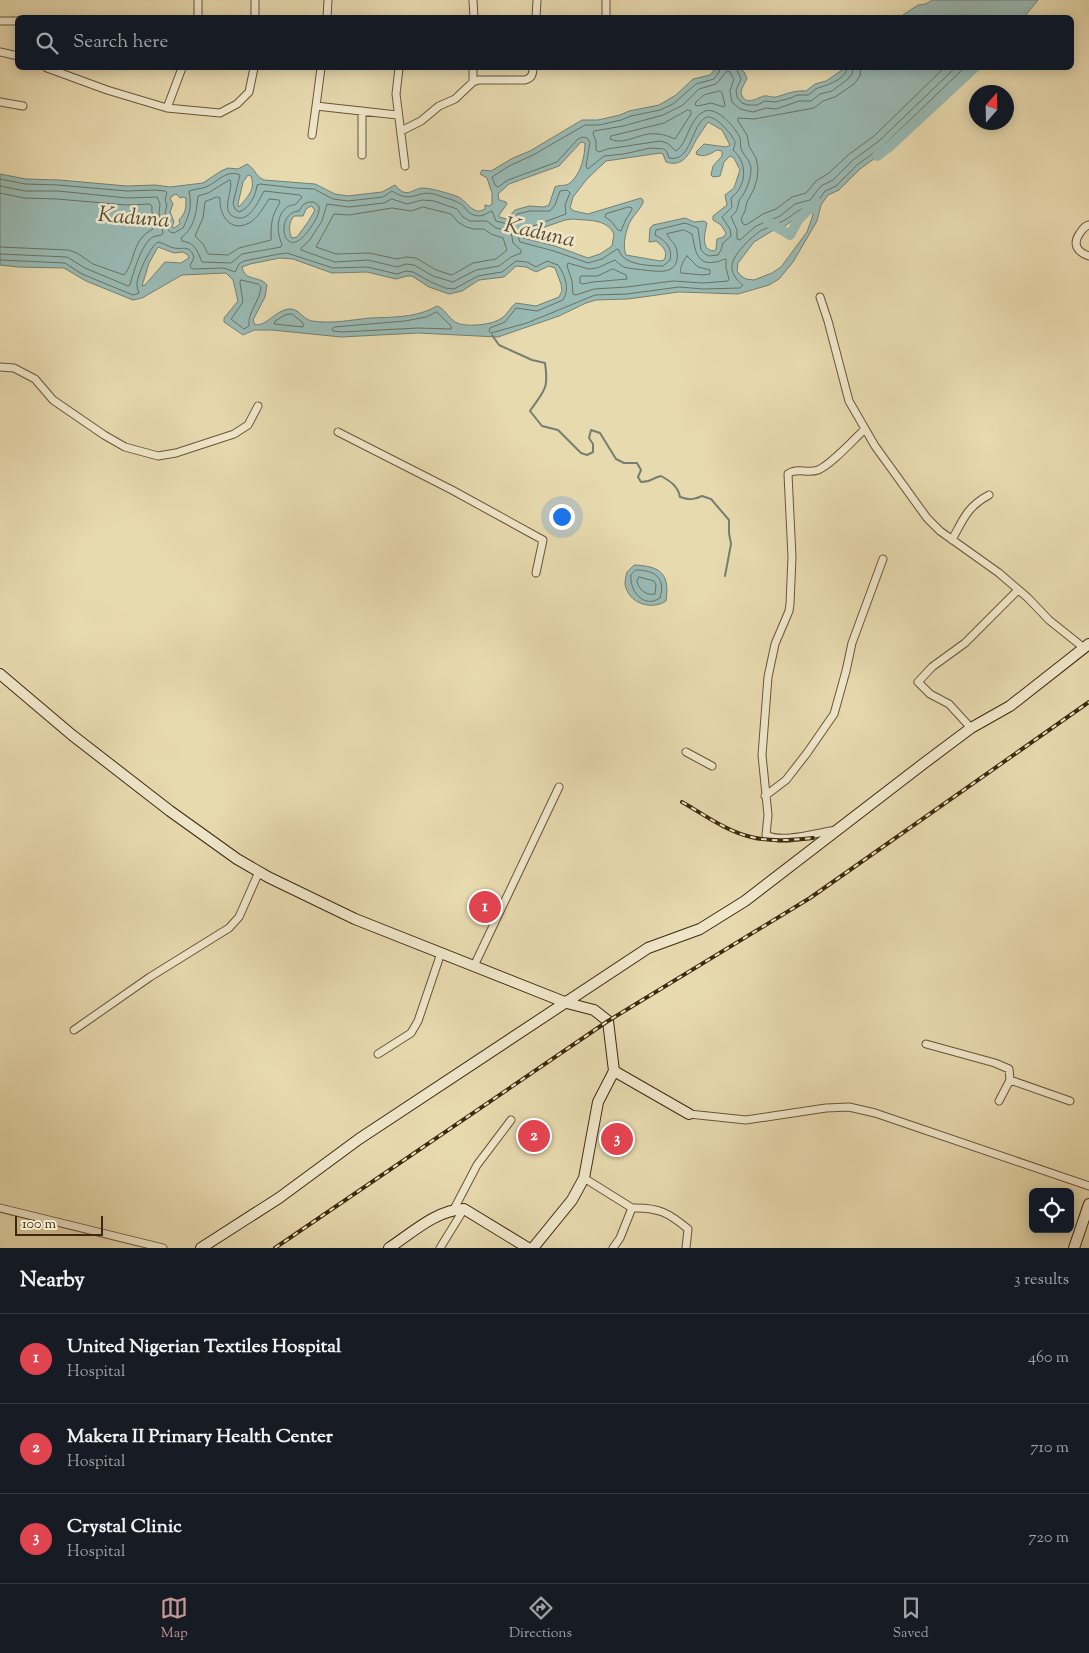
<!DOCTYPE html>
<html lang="en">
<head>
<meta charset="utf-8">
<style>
	:root { --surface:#171b24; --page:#242831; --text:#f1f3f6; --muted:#9ea1a6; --line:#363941; --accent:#c59692 }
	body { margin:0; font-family:"Sorts Mill Goudy",serif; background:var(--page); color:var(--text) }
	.controls { position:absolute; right:15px; bottom:15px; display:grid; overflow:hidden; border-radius:8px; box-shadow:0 2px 12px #0003 }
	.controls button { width:45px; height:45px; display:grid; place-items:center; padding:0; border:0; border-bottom:1px solid var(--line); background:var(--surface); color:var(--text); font:25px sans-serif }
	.compass { position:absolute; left:969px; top:85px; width:45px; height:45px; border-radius:50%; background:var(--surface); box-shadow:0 2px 12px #0003; rotate:20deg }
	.scale { position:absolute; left:15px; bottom:12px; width:88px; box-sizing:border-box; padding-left:5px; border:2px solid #3f290e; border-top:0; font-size:14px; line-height:18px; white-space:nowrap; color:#3f290e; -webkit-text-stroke:4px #f0e7cb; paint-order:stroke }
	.you { position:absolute; left:561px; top:516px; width:18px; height:18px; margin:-12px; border:4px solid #fff; border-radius:50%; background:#1a73e8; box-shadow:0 0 0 8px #1a73e833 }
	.badge { display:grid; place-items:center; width:32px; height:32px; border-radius:50%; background:var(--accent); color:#fff; font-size:16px; font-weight:700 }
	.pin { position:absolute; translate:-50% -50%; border:2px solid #fff; box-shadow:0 1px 5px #0006 }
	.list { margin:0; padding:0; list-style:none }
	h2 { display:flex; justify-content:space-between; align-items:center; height:65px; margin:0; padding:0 20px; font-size:21px }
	h2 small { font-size:16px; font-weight:400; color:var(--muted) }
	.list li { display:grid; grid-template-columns:32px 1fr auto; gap:15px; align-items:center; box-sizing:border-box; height:90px; padding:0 20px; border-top:1px solid var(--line) }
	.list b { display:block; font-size:19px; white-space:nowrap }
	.list p { margin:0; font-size:16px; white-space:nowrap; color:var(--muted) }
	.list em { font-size:16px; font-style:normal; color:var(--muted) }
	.icon { flex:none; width:28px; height:28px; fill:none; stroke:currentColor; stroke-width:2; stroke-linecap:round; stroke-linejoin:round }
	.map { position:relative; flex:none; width:1089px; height:1248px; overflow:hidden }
	.search { position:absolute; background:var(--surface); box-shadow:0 2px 12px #0003; left:15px; right:15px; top:15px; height:55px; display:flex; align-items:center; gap:12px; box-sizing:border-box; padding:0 18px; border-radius:8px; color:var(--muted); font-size:19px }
	.sheet { height:335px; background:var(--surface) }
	nav { display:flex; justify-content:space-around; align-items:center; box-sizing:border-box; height:70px; border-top:1px solid var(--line); background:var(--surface); font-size:14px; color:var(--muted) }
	nav a { display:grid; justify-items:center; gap:2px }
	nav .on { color:var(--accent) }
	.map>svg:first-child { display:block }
</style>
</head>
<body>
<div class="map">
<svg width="1089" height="1248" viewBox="0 0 1089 1248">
	<rect width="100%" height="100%" fill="#e8daaf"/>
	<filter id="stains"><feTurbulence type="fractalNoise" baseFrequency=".004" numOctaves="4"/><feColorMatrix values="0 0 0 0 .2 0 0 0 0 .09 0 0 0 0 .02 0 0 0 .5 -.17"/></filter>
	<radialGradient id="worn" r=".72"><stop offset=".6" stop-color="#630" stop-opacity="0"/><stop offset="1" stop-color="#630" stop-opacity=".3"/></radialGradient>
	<path fill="#99b9b3" stroke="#757f71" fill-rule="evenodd" d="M932,0H1038L1024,17H900L918,5L926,4Z
		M716,68H739L744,72L747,78C745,84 739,90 742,96C748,106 758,97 764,96C768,95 771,98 776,97C786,94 795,90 806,91L815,84L826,81L845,68H971L886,150L860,169L839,190L828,195L821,205L817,221L793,262L779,279L769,285L738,294L679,292L628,299L596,300L586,303L559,316L498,337L418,333L341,337L272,330H254L243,335L224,322V318L238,301L233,280L226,273L182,275L142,298L133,300L86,281L64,268L18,267L0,265V174L26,179L59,180L127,186L155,185L170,187L203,183L221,171L228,168L238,169L247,164C255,168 255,176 264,180L315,184L335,194L348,196L382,192L395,185C397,186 398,189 400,190C408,197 415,188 422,188C431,188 447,193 456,196C467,199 472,217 485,209V205L489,206L492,204V193L487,178L480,174L482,170L491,171L513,158L530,151L582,120H598L620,115L629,111L659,105L676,95L693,79L710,75ZM708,122L722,130L730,145L726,147L704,144L697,151L696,154C704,158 710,154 717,150L722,151V156L713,166L711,175L713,177L720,176L724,162L730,156L734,158L740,170L734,188L725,195L727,205L713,216V220L721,225L726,233L724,237L717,239L716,249L714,251C700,250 705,233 707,223L704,221L694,222L685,218L653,225L650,228L649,242L656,241C662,246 669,251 664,260L660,261L626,255C622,245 626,229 631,220C635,214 640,209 643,203V200L641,198L588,214L574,211L570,208L573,197L587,179L606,161L660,153L663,154L666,162C684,168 690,152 696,140C700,134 704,128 708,122ZM581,142L585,143C585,156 581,174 570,183C565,187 560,184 555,187L549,205L544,207L529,206L515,210L507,219L499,217V215L507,204L506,202L499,200L498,194L509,184L559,166ZM248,175L251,176C256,190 247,197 239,207L238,204L243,182ZM176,194L180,198L183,197L186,198C186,209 186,212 179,220L180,224L174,228L172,227L174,222L170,212L173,204L170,199L172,196ZM311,206L315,210L308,222L297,237L292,238C288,232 289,221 294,216H303L306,209ZM806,212H811L813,215L807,232L781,267L772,273L754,280L746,279L741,276L737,271L738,263L754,242L772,231L785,226L801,214ZM573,219C588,221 606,218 614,234L612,246L600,254L588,258L555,246L523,238L525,234L565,220ZM158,247L174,253L183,252L188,255L189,258L181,263L165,262L145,285L142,286L149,263ZM280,258L293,259L332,273L367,272L396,279L407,276H412L429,287L449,294L462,291L479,280L504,277L516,266L526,267L536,272L549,266L555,268L561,284L562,291L559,297L536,306L516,303C510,307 508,314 502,318C494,325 464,328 455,322C448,317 445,309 437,306C416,318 393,317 370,318C350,320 331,324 312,321C302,319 299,308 289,309C276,310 267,326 255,325L253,320L265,297L267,285C259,275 245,282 242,267L250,264Z
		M634,565C661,566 670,574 666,601C651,611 628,603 625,584C625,580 626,575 627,572Z"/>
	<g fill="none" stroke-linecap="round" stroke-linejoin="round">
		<path stroke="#6c7160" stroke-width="1" d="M736,68L741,79L736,90L737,97L742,103L748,105H757L765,101L775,102L791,98L797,95H808C812,93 814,89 818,88C828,85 846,79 847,68
			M853,68L852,74L848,79L832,91L820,94L811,101H799L776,109L766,108L753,112L740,109L732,102L730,91L734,79L730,72L727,71L716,84L699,89L683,105L663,115L623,126L594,131L593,134L596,141V150L599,152L607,149L660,141L667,143L676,151C688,144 689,117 705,111C718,107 735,127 740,138C741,141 740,145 741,149C744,156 751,161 751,169C751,178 747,188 743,195C742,197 739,199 739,201C737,210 738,210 731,217L737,230V239L740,240L756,226L780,216L795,204L810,200L821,186L833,180L853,160L879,141L955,68
			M861,68L860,76L854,84L835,97L823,101L814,108L754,119L738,118V121L747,135L749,146L756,158L758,168L757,179L754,189L747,202L745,211L741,219L743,224L746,225L763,214L776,209L792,197L806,193L816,181L829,173L848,155L874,136L944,68
			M720,91L722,93L725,105L724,107L711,103L698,106L695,105L696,102L704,95Z
			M688,110L691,111V114L675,139C666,135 659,133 648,134C636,136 621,145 610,139L611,136L664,123Z
			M0,179L25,184L58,185L127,191L155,190L165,191L167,193L165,200L167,205L165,213L168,222L167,228L170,232L174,233L183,228C190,213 192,207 189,191C194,189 201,189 206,187C218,182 226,169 240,175L233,203L235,209L239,212C250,208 256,195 257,185L260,184L295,188L314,189L333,199L348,201L383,197L392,191C413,205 418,188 437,195C444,198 453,199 459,203C466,206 466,213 474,215C482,218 486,213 492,211L496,221L507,224L512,222L517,214L530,211H550L555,205L560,191L567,190L570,193L565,205L566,214L522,230L518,236L520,242L554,251L588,263L602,259L617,249L619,250C622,265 650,266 663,266L670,260C673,248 665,240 655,235L656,230L685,223L698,228L701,250L705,254L709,256L718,255L721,250L723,243L731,236L730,229L722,217L732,207L731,198C747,186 748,163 733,150C734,148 735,145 735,142C733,135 715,115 707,117C691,123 692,163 669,158L667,152L664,149L650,148L624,154L604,156L588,169L586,166L590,142L587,138L583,137L578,139L557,162L508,180L498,187L495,185L492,177L509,166L533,155L585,125H599L621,120L631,116L660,110L673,104L696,84L714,79L719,72L720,68
			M230,180C235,190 217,214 238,218C251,220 259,200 264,191L300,195L302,197C300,199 298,202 296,204C292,206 288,205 285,209C276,217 277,234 282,244L281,247L242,254L231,263L202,262C197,251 196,243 182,241L181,238C195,227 196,213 198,196L208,193Z
			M0,186L25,191H58L127,198L157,197L160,204L159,213L163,233L161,235C157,236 153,236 150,239C141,247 133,273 130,285L128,286L85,268L67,257L0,254
			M0,193L24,198L57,199L127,205L150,204L152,206C151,214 155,221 153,229C131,240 136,261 124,275L93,264L77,253L68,250L0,247
			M217,197L220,198C219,215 230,233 249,223C257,219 264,207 269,199L279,200L280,203C271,215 271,226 271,240L239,248L228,255L208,254L203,244L195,236L203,218L205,202Z
			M392,199L407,204L422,200L434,201L457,209L463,217L470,221H487L496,228L511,231L513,243L521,250V253L511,257L499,266L476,270L453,282L433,276L414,265L406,264L397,267L368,260L335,262L301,250V248L309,241L322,221L327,204L349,207L384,203Z
			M309,202H314L319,206C320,214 315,221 311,227C283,269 273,212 299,211L303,205Z
			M423,207L451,214L458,222L466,227L474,229H484L491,234L503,238L507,250L496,259L473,263L452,275L436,270L416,258L406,257L397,259L369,253L336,254L316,247L334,214L349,215L392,208L411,211Z
			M629,207L632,208V210L626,219L621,231L618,230L611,221L605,217L606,214Z
			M684,230L692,234C695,248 696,266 715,262C720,262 722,259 726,259V268L729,279L728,281L703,283L673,281L627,287L594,289L576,295L573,294L572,281L567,266L568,263L589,269L597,268L615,260C617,262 620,265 624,267C630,269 638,269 644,270C660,272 680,275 677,251C676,243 669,240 667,234Z
			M687,256L698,267L710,270V274L703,275L681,273C679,270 684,258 687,256Z
			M0,260L65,263L82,274L133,295L139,293C138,290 137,288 137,285C136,277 151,245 158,242C164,243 168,247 174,248C184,250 189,244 194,257L190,266L192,269L224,268L235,272L239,264L244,261L279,254L287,253L333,268L367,267L397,274L406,271L413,272L431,282L445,288L454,289L478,276L502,272L516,261L527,262L536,267L547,261L558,265C565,275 570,289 563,300L537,311L516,308L505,322L490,328L489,331L491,333L527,323L595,295L627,294L679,287L703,289L740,288L743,285C738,281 733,276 732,269C730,256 752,236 762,230C769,227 776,225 783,221C798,213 796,208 814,207L825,191L836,186L857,165L883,146L964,68
			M613,269L626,275L627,279L593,282L583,284L580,283V278L581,276H597Z
			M241,280L258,284L261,287C260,301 247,313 249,326L244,329L231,319L243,302L240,283Z
			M437,312L451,326V329L418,328L342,332L333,331L332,329L334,327L405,321L426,317Z
			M292,314L303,323V327L274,324L275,321L285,315Z
			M636,570C655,570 666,578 660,598C644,609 629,591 631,575Z
			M639,577L654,581L656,585L655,594C647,596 639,590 637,582Z"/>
		<path stroke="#757f71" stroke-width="2" d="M492,335L499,345L532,360L545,363C549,390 544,390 530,411L542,426L558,430L581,453L587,455L593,452V444L589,438L591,430L600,433L616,459L624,463H637L641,470L638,477L641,482C653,482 651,478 661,476C670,481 678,486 680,497C689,500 694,500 702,496L711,499L729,520V533L731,544L725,576"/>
		<path stroke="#99b9b3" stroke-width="10" d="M877,156L889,147L974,68
			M768,222L790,235L798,220L816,202"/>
		<g stroke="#695536" stroke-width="9">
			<path id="street" d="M473,0L474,18
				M606,0V16
				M198,18V0
				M255,18V0
				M327,18L328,0
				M536,18L537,0
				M0,21H18
				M0,52L18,56
				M47,68L107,90L167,108L220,113L237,104L249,92L254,68
				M321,68L316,106L397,115
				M399,68L396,94L405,166
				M473,82V68
				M0,102L23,106
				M167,108L182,68
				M362,111V155
				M401,131L421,121L439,106L455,99L473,82L478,80H525C532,78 533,74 533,68
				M312,135L316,106
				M1089,225C1084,226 1083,229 1080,233C1072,244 1077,252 1089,256
				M820,297L828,321L849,401L875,446L927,518L940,531L999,573L1028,598L1049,620L1084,648
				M0,367L14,368L35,379L53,400L104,435L125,447L158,456L176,453L234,434L248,425L258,406
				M338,432L452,490L543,540L536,573
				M952,540C963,519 968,506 989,495
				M971,728L949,704L930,694L918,682L932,667L965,643L1018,590
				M686,752L712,766
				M765,796L786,780L807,753L834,714L846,671L852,643L883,559
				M837,830C819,832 783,844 766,835L768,815L762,755L768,677L775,644L789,611L790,604L792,557L788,474C796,467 808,474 818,470C832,464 853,440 865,429
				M474,966L559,787
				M74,1030L150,977L229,928L239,917L259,872
				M926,1044L995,1063L1009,1069L1010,1080L999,1101
				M378,1054L411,1033L418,1021L441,953
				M1010,1080L1070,1101
				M689,1114L746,1120L826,1108L849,1107L875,1113L1089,1186
				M584,1178L632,1208L620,1238L613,1248
				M0,1208L163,1248
				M632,1208C658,1207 669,1213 688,1229L686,1248
				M454,1209L477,1165L511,1120
				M440,1248L464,1209"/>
		</g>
		<g stroke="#3f290e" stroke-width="12">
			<path id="secondary" d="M0,674L72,735L170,811L237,859L268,877L355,919L567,1003L594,1010L608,1021L614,1071L598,1102L584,1178L572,1200L533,1248
				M614,1071L689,1114
				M201,1248L279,1198L359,1139L648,948L700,929L745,901L923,764L971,728L1010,706L1089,644
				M389,1248C412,1233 436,1210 464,1209L528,1248
				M1074,1248L1089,1204"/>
		</g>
		<use href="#street" stroke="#f0e7cb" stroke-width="7"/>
		<use href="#secondary" stroke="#f0e7cb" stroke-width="10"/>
		<g stroke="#3f290e" stroke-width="4">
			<path id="rail" d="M682,802C703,814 726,831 751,837C771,842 792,840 813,838
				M275,1248L608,1021L810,898L1089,702"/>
		</g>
		<use href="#rail" stroke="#f0e7cb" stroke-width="2" stroke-dasharray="5.5" stroke-linecap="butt"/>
	</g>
	<g text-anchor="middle" stroke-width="5" stroke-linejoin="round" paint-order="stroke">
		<g font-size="22" font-style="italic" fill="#564d37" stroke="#f0e7cb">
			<text transform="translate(134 216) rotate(5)" y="8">Kaduna</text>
			<text transform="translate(540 231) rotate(13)" y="8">Kaduna</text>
		</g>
	</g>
	<rect width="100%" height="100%" filter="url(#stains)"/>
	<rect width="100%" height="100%" fill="url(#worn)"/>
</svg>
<div class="controls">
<button><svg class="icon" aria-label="locate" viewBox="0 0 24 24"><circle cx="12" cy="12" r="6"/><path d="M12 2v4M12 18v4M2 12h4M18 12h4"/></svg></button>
</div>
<svg class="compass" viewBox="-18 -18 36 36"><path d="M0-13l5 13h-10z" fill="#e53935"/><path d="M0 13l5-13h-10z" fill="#9ea1a6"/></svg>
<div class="scale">100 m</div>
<div class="you"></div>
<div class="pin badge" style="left:485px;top:907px;background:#e0444e">1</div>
<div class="pin badge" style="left:534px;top:1136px;background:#e0444e">2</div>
<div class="pin badge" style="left:617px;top:1139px;background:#e0444e">3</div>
<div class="search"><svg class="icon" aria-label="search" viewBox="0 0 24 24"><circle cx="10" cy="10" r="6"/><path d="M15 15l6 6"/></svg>Search here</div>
</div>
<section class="sheet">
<h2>Nearby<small>3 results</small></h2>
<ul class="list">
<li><span class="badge" style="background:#e0444e">1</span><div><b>United Nigerian Textiles Hospital</b><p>Hospital</p></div><em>460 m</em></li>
<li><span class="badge" style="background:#e0444e">2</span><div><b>Makera II Primary Health Center</b><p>Hospital</p></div><em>710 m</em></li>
<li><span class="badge" style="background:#e0444e">3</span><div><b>Crystal Clinic</b><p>Hospital</p></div><em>720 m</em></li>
</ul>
</section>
<nav>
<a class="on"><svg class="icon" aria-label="map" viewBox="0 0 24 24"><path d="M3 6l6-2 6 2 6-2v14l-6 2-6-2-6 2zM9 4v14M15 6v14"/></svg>Map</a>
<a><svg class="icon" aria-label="directions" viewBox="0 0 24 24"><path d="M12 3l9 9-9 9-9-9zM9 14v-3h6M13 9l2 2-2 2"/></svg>Directions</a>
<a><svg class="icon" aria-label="saved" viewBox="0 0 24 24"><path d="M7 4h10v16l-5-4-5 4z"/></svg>Saved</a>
</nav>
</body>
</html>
